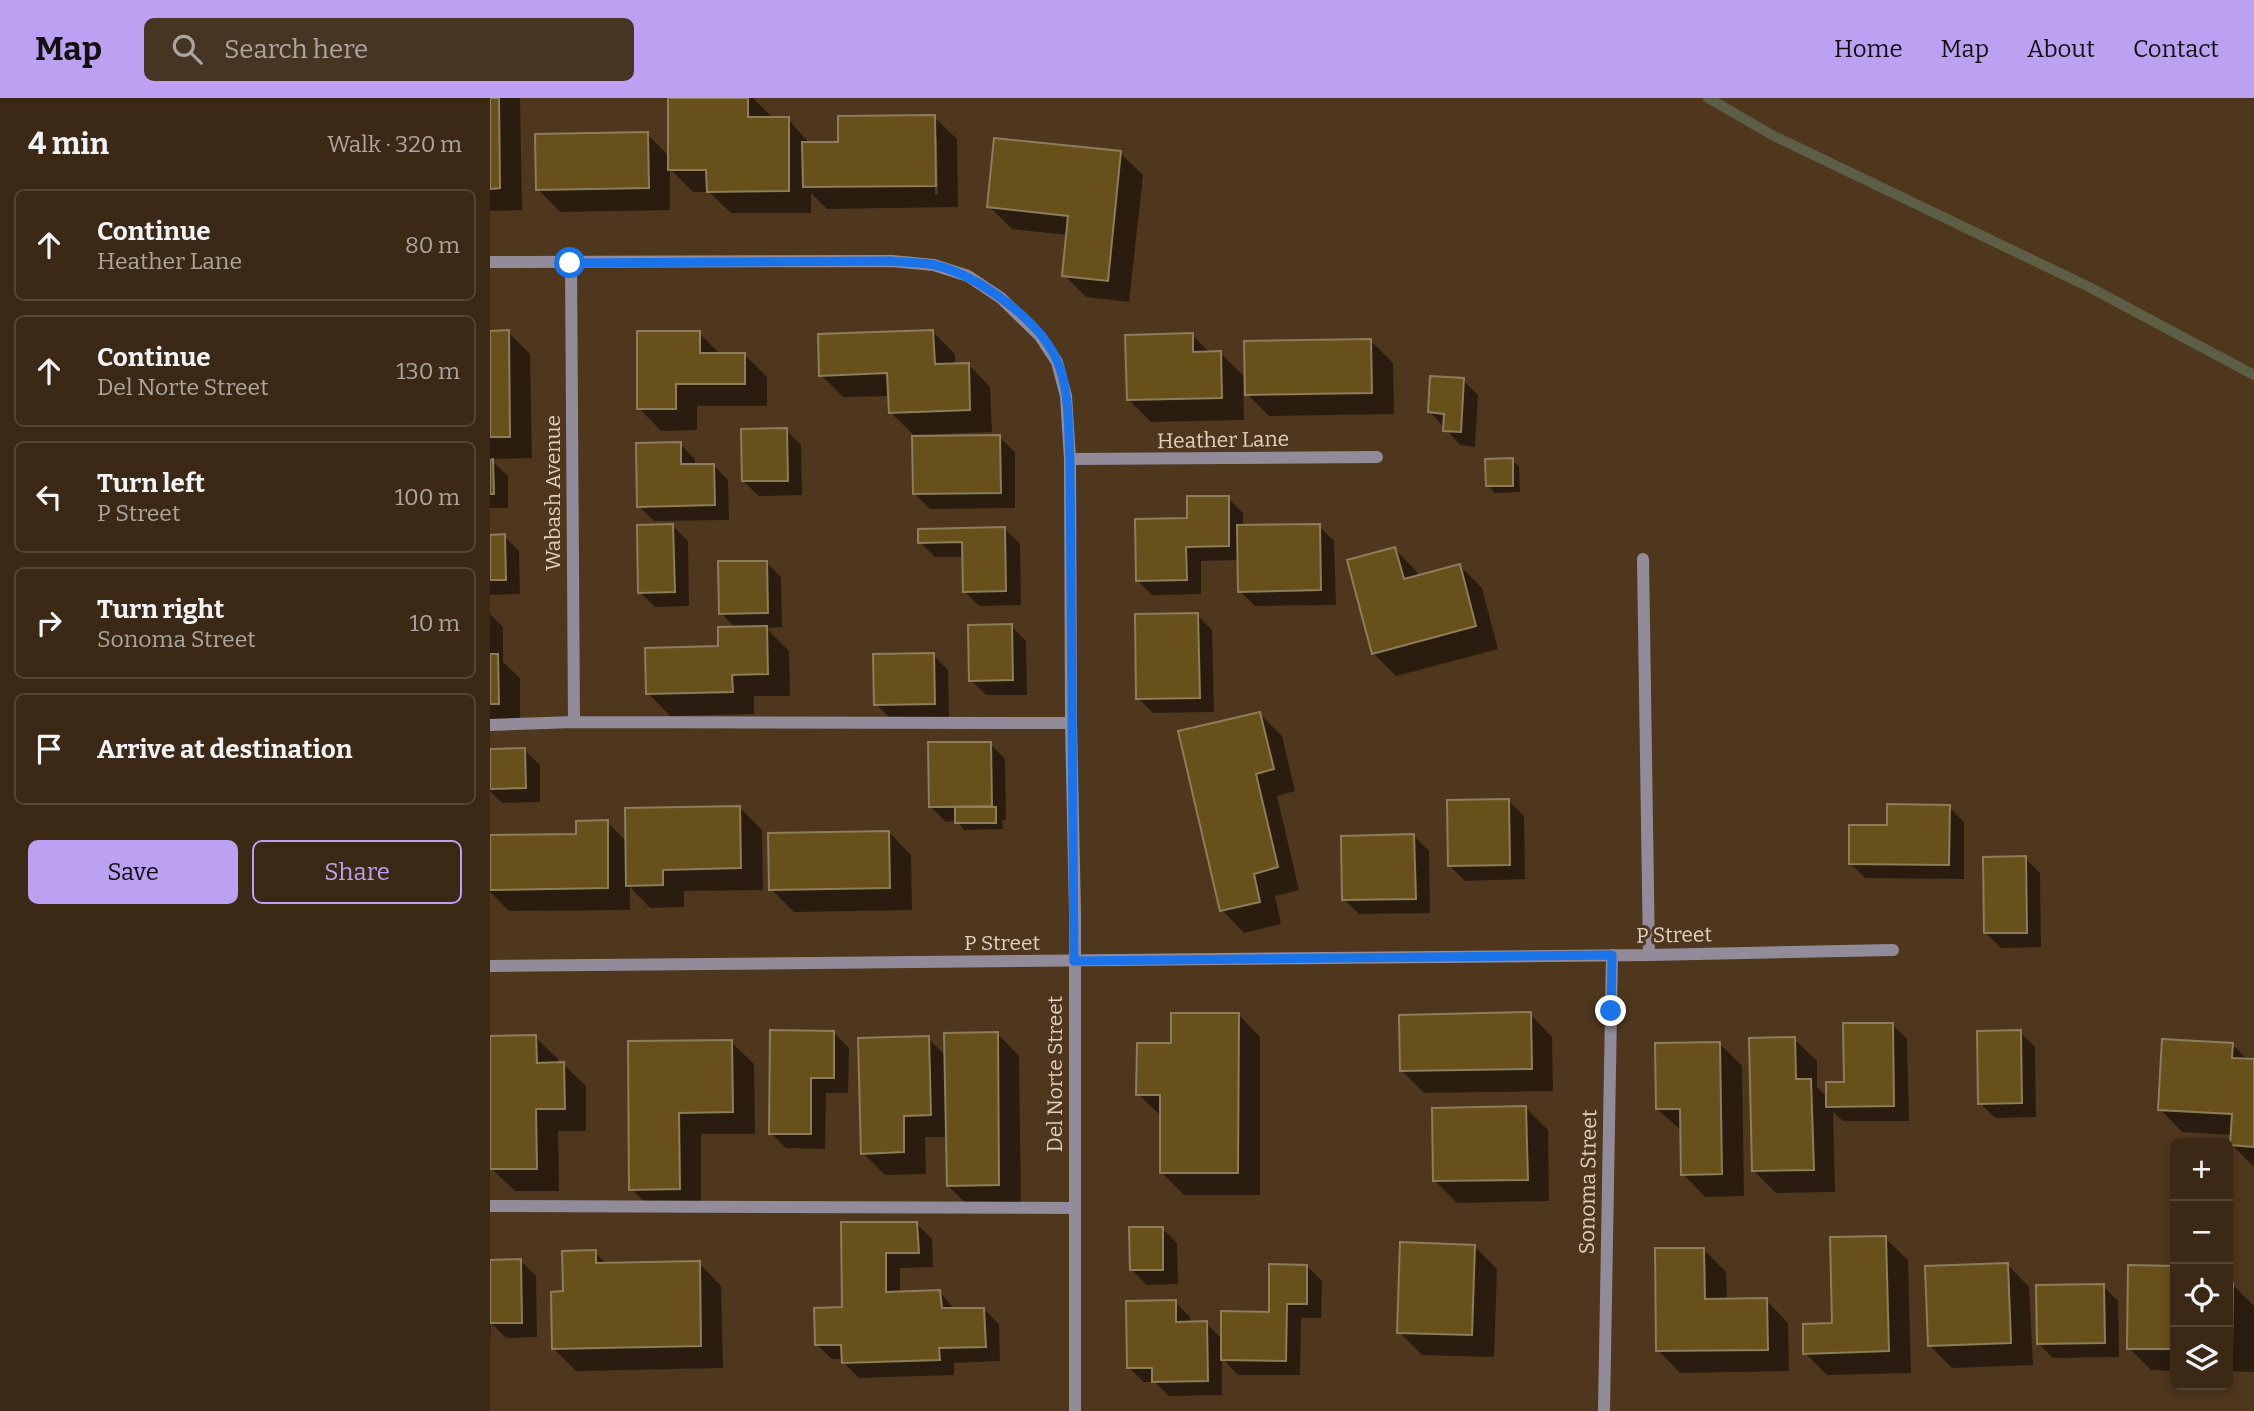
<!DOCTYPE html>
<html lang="en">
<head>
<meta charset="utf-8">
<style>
	:root { --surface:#3b2916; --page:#463523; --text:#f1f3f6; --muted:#aca6a1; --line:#544535; --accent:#bca0f2 }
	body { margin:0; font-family:Bitter,serif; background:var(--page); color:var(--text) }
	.controls { position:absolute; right:21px; bottom:21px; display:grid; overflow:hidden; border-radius:10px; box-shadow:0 4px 10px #0003 }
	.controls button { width:63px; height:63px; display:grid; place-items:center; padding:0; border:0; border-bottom:2px solid var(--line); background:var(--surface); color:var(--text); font:35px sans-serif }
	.stop { position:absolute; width:21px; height:21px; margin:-16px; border:5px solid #1a73e8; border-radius:50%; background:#fff }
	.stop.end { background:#1a73e8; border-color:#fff; box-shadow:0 2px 7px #0008 }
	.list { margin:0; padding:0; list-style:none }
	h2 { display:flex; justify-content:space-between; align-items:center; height:91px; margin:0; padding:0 28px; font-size:30px }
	h2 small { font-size:23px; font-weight:400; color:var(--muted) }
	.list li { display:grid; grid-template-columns:46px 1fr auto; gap:21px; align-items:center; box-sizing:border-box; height:112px; margin:0 14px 14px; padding:0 14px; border:2px solid var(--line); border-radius:10px }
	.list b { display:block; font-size:26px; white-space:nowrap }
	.list p { margin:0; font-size:23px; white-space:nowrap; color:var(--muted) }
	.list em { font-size:23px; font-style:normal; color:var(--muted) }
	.actions { display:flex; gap:14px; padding:21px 28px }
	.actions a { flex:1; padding:16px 0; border:2px solid var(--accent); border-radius:10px; text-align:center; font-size:24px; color:var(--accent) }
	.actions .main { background:var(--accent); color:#111 }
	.icon { flex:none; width:38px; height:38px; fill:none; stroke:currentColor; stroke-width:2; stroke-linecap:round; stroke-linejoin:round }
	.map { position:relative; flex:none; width:1764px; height:1313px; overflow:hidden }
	header { display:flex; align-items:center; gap:42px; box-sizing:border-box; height:98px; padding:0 35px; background:var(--accent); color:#111 }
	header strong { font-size:33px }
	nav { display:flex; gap:38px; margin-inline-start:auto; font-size:24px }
	.search { width:490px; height:63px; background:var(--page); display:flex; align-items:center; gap:18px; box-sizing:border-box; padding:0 24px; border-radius:10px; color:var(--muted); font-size:26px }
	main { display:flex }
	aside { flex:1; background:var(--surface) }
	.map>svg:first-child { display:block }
</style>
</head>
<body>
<header>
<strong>Map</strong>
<div class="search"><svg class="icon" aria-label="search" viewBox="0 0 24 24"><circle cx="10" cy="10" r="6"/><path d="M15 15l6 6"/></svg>Search here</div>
<nav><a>Home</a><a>Map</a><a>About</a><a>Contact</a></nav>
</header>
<main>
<aside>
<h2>4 min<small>Walk · 320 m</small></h2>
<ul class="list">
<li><svg class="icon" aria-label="ahead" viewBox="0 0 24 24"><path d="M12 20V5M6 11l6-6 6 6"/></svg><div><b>Continue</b><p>Heather Lane</p></div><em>80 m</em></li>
<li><svg class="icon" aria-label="ahead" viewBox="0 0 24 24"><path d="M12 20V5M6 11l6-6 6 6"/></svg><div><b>Continue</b><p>Del Norte Street</p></div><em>130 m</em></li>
<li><svg class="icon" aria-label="left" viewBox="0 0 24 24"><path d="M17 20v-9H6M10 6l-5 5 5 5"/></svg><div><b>Turn left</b><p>P Street</p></div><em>100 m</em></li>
<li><svg class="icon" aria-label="right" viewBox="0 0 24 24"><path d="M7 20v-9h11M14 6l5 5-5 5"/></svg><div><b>Turn right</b><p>Sonoma Street</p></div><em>10 m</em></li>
<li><svg class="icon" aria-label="arrive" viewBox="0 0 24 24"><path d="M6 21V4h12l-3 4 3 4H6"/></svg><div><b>Arrive at destination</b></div></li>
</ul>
<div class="actions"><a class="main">Save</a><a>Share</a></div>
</aside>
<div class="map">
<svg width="1764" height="1313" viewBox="0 0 1764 1313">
	<rect width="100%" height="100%" fill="#4f371e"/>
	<path fill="#0007" fill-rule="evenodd" d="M0,0H30L32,112L0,113Z
		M180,0H263L280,17V21H298L320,46L349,45L444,19L467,41L468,109L337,111L321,95V115H241L219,94H203L180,71V112L70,114L48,91L157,36L180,59ZM444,39H447L448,96L445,97Z
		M630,55L653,77L639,204L596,199L574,177L578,137L522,131L499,108Z
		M0,234H18L40,256L42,360L0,361L18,378V410H0Z
		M443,234L465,256V267L478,266L500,289L502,334L425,337V340L509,339L525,354V410L440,411L425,396L424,337L400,314V298L353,299L331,277Z
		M209,235L231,257H255L277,279V308H207V332L171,333L149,310Z
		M702,237L720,255H730L753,277L754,322L661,324L639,302Z
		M881,243L903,265L904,316L779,318L757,296Z
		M973,282L988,297L985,349L970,347L940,314Z
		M296,332L311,347L312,397L269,398L253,383Z
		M190,346L205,361V368L223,367L238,382L239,422L164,423L149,408Z
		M1022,362L1029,369L1030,394L1005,395L997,387Z
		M738,400L753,415V429L829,428L844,443L846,507L765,508L750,493L749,462L711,463V496L662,497L647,482L699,422Z
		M183,428L198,443L199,508L165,509L150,494Z
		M515,431L530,446L531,507L489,508L474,493V459H445L430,444Z
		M0,438H14L29,453L30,496L0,497Z
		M905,451L927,474L929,479L970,468L992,490L1008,551L906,578L883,555Z
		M276,464L291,479L292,529L276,530L299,553L300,598H264V616L180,618L158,595L230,550L246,531L231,515Z
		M0,516L13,529V564L30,580V628H0Z
		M707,517L722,532L724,614L663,615L648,600Z
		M521,528L536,543L537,597H496L481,582Z
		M443,557L458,572L459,620L401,621L386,606Z
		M770,616L792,638L805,693L787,698L809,792L785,798L791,826L754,835L732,812Z
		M500,646L515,661L516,722L512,723L513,731L474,732L467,723L456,724L441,709Z
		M34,652L50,667V704L12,705L0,693V653Z
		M1019,703L1034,718L1035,781L975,783L960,768Z
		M249,709L272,732L273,792L194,793V809L160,810L140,789V812L19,813L0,794V739L88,738L117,724L137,744Z
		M1459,709L1474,724V781L1375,780L1360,765L1398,729Z
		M399,734L421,757L422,812L304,814L281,791Z
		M924,738L939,753L940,815L869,816L854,801Z
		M1535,760L1550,775L1551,849L1511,850L1496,835Z
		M748,916L770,939V1097H694L672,1075L671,1018L648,996L683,947Z
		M1040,916L1062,939L1063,993L934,995L912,973Z
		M1402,926L1417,941L1419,1023H1353L1343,1014L1345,1094L1286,1095L1264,1073L1304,941L1327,963V989L1338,1000L1356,985Z
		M1530,934L1545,949L1546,1019L1505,1020L1490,1005Z
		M344,935L359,950L358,995H336L335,1051L296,1050L281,1035Z
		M507,935L529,958L531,1109L481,1110L458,1088V1039H435L436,1076L395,1077L373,1055L438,940L457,959Z
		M45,939L68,961V966H73L96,988V1033H68L69,1093H25L2,1071Z
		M241,944L264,966L265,1036H211V1113H164L141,1091L140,945Z
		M1229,945L1252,968L1254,1098L1215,1099L1193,1076L1192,1033L1167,1011Z
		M1743,947L1758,962L1764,963V1069L1742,1047V1037L1692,1034L1670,1011Z
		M1036,1010L1058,1032L1059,1103L967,1105L945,1083Z
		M353,1126H427L442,1141L443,1169L410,1170V1195L450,1194L465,1212L494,1211L509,1226L510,1263L464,1265V1277L369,1280L354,1265V1261H342L326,1246L354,1211Z
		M672,1130L687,1145L688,1186L657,1187L642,1172Z
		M1395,1140L1418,1162L1421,1275L1337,1277L1315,1255L1344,1227Z
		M984,1148L1007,1171L1004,1259L932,1257L909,1234Z
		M1214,1152L1236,1174L1237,1203L1276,1202L1298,1225L1299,1273L1190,1275L1168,1252Z
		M105,1154L118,1167L209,1165L231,1188L233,1270L86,1273L64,1251L75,1195Z
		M0,1163H31L46,1178L47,1239L16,1240L1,1225L0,1246Z
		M1517,1166L1539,1189L1543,1267L1462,1270L1440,1248Z
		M817,1168L832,1183L831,1220H811L810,1277H748L732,1260V1297L679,1298L665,1284H654L639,1270L685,1204L700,1219V1226L716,1225L733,1242L781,1216Z
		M1640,1169L1685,1170V1273L1661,1272L1639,1250Z
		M1738,1187H1743L1764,1208V1274L1738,1273Z
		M1613,1188L1628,1203L1629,1259L1563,1260L1548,1245Z"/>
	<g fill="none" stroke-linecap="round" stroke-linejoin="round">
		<path stroke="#5c5f46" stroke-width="10" d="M1218,0L1282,37L1599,189L1764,277"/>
	</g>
	<path fill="#675019" stroke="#8c7d5b" stroke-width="2" d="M0,0H9L10,90L0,91Z
		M178,0H258V19H299V93L217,94L216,72H178Z
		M445,17L446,88L313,89L312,44H348V18Z
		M158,34L159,90L46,92L45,36Z
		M504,40L631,53L618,183L572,178L578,118L497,109Z
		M19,232L20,339H0V233Z
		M443,232L445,266L479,265L480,312L399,315L397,275L329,278L328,236Z
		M147,233H210V255H255V286H186V311H147Z
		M703,235V254L731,253L732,300L637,302L635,237Z
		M881,241L882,295L755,297L754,243Z
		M940,278L974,280L971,334L953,333L954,316L938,314Z
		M297,330L298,383H252L251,331Z
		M510,337L511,395L423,396L422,338Z
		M191,344V366H224L225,407L147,409L146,345Z
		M1023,360V388H996L995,361Z
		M3,361L4,396H0V362Z
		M697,398H739V448L696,449L697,482L646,483L645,421L697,420Z
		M183,426L185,494L148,495L147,427Z
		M830,426L831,492L748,494L747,427Z
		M515,429L516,493L473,494L472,444L428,445V431Z
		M15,436L16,482H0V437Z
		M905,449L914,481L970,466L986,528L882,556L857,462Z
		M228,463H277L278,515L229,516Z
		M708,515L710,600L646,601L645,516Z
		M522,526L523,582L479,583L478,527Z
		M277,528L278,576L242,577L243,594L156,596L155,550L228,548V529Z
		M444,555L445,606L384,607L383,556Z
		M0,556H8L9,606H0Z
		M770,614L784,671L766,676L788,769L764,776L770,804L730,813L688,633Z
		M438,644H501L502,708L439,709Z
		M35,650L36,690L0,691V651Z
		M1019,701L1020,767L958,768L957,702Z
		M1397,706L1460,707L1459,767L1359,766V727H1397Z
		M250,708L251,770L173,772V787L136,788L135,710Z
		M465,709H506V725H465Z
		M118,722V790L0,792V737L86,736V723Z
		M399,733L400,790L279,792L278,735Z
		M924,736L926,801L852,802L851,738Z
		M1536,758L1537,835H1494L1493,759Z
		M1041,914L1042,971L910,973L909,917Z
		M681,915H749L748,1075H670V997H646L647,945H681Z
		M1353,925H1403L1404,1008L1336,1009V984H1354Z
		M280,932L344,933V980H321V1036H279Z
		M1531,932L1532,1005L1488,1006L1487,933Z
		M508,934L509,1087L457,1088L454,935Z
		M46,937L47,965L74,964L75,1011H46L47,1071H0V938Z
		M439,938L441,1017L414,1018V1054L371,1056L368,940Z
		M1305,939L1306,981H1321L1324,1072L1262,1073L1259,940Z
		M1672,941L1743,945L1742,960L1764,961V1049L1740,1047L1742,1016L1668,1012Z
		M242,942L243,1014L189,1015L190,1091L139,1092L138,943Z
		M1230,944L1232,1076L1191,1077L1190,1011H1166L1165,945Z
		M1036,1008L1038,1082L943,1083L942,1010Z
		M351,1124H427L429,1155H396V1194L450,1192L452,1210H494L496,1249L449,1250L450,1262L352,1265L351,1247H325L324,1210L352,1209Z
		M639,1129H673V1172H640Z
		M1396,1138L1399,1253L1313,1256V1226L1342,1225L1340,1139Z
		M910,1144L985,1147L982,1237L907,1235Z
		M1165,1150H1214L1215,1201L1277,1200L1278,1252L1166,1253Z
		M106,1152V1165L210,1163L211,1248L62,1251L61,1194L73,1193L72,1153Z
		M31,1161L32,1225H0V1162Z
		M1518,1165L1521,1245L1438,1248L1435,1168Z
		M779,1166L817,1167V1206H797L796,1263L731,1262V1213L779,1214Z
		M1638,1167L1685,1168V1251H1637Z
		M1738,1185H1743L1742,1252H1738Z
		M1614,1186L1615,1245L1547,1246L1546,1187Z
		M686,1202V1224L717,1223L718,1283L662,1284V1270H637L636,1203Z"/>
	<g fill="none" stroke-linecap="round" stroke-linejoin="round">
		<path stroke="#928b9a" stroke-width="12" d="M0,164L402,163L444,167L478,178L511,200L550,238L567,264L576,298L580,361L581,625L585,815V1313
			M81,165L84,624
			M580,361L887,359
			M1153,461L1159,857
			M0,627L84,624L581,625
			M0,868L1159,857L1403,852
			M0,1108L585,1110
			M1114,1313L1122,857"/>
	</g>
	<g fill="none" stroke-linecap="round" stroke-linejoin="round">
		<path stroke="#1a73e8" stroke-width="9" d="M80,165L402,163C416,165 432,164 445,167C489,178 551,223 568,265C580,295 578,330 580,361L584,863L1122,857L1121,913"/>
	</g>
	<g text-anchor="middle" stroke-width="6" stroke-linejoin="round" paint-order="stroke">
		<g font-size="21" fill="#dfd0c2" stroke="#4f371e">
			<text transform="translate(733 342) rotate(-1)" y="7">Heather Lane</text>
			<text transform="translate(63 395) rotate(-90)" y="7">Wabash Avenue</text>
			<text transform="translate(1184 837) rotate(-1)" y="7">P Street</text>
			<text x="512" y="852">P Street</text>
			<text transform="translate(565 976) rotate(-90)" y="7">Del Norte Street</text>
			<text transform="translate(1098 1084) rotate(-89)" y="7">Sonoma Street</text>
		</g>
	</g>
</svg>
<div class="controls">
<button>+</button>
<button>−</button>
<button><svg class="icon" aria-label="locate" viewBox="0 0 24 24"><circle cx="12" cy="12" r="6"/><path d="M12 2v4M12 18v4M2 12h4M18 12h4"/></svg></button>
<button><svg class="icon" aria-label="layers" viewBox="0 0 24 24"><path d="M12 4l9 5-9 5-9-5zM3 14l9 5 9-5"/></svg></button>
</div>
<div class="stop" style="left:80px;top:165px"></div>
<div class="stop end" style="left:1121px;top:913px"></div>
</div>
</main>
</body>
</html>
